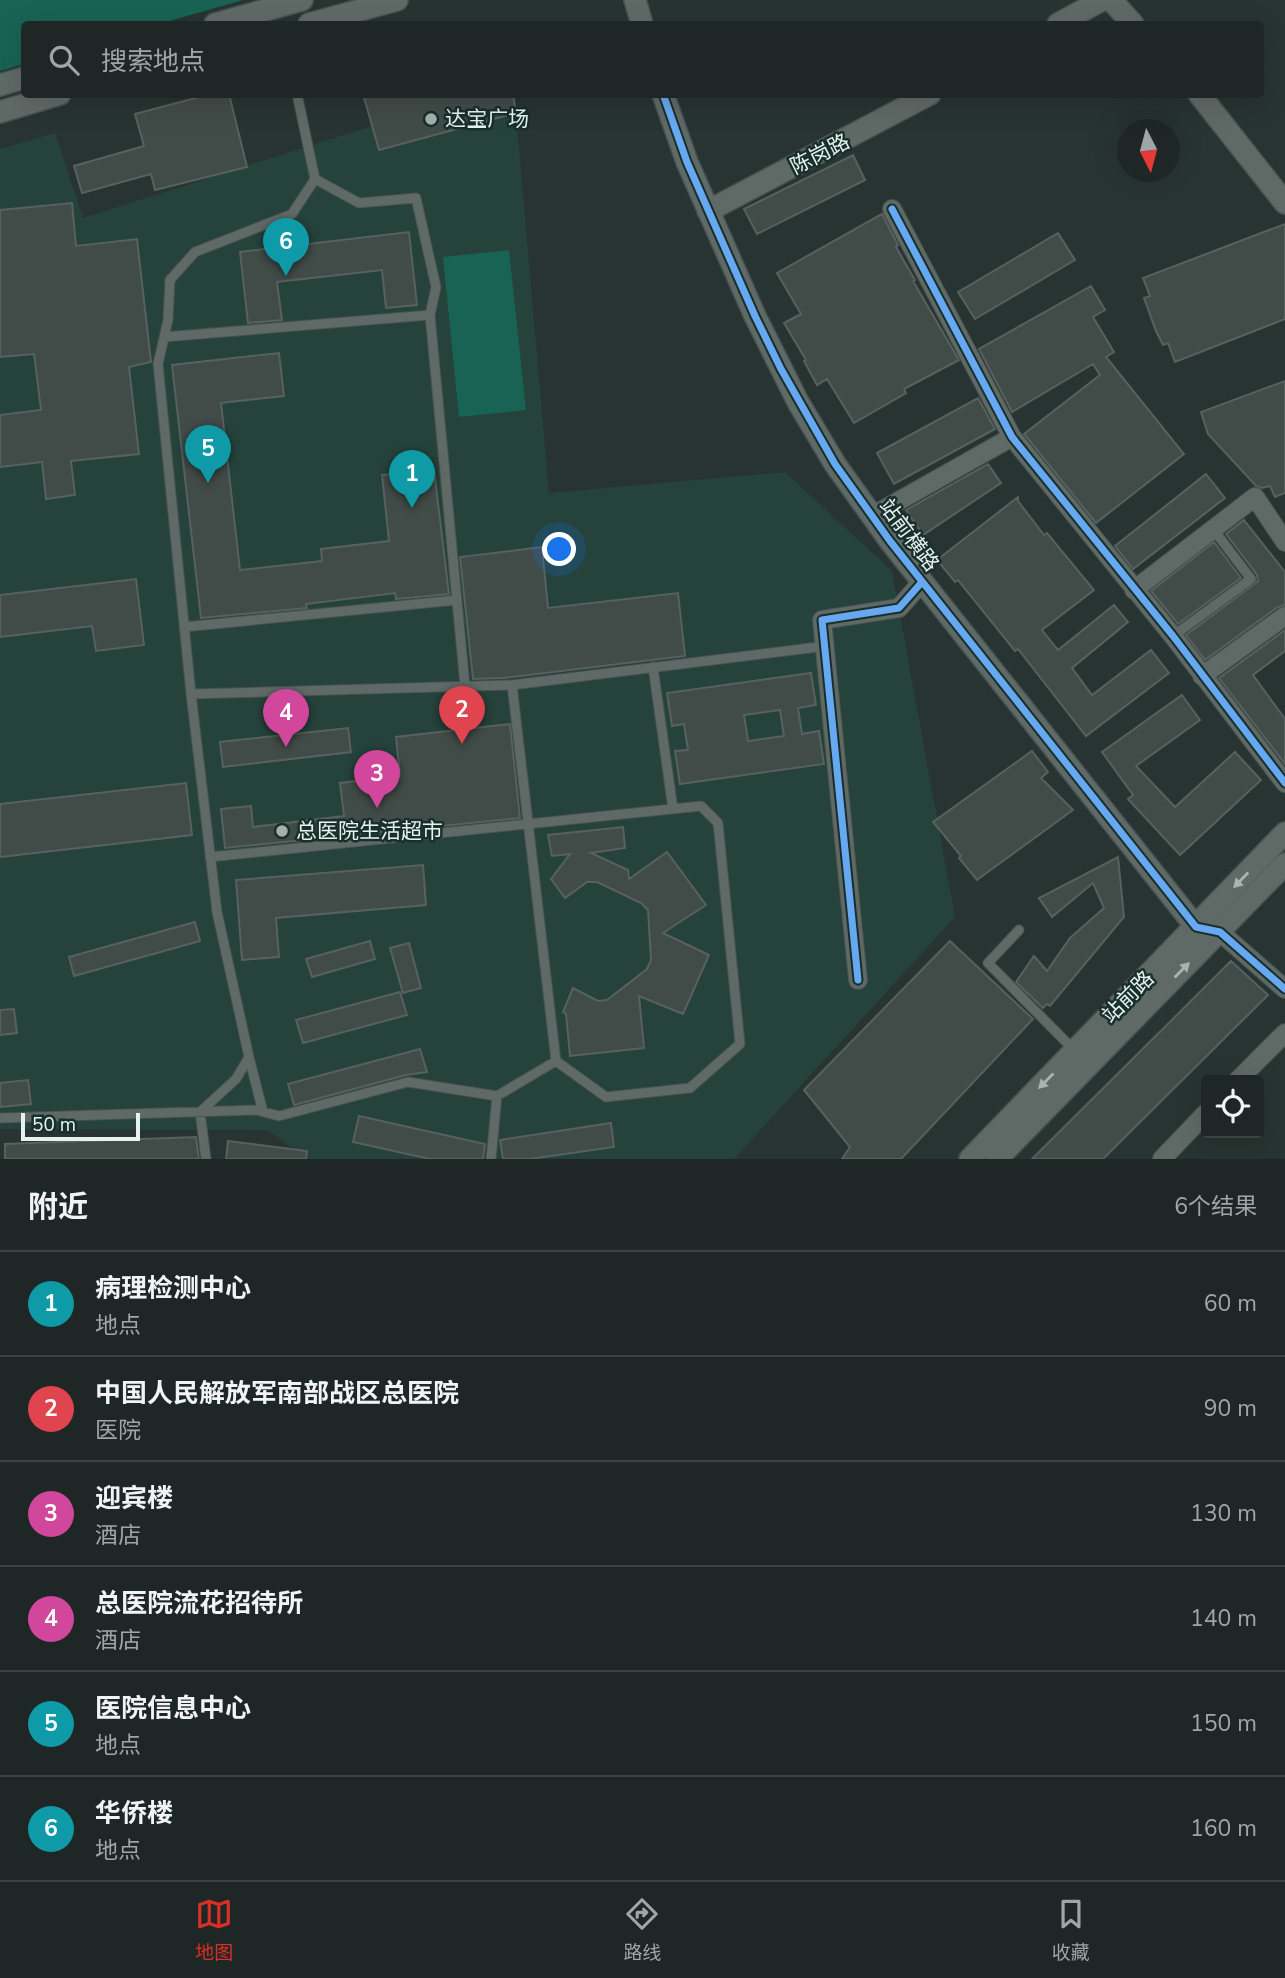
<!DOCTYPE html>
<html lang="zh">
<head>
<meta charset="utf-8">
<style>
	:root { --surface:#1e2725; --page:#2b3332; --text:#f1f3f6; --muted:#a1a5a7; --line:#3c4442; --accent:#d93025 }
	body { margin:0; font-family:"Nunito Sans","Noto Sans SC",sans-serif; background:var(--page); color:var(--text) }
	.controls { position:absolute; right:21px; bottom:21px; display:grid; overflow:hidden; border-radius:7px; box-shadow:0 7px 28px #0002 }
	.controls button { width:63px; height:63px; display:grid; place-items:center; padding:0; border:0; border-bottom:2px solid var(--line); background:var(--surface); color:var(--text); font:35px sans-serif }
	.compass { position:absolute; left:1117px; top:119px; width:63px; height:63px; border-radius:50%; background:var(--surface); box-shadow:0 7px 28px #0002; rotate:174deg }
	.scale { position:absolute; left:21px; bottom:18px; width:119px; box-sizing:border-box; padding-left:7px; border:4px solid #e5f2ee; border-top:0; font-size:19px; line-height:24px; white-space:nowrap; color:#e5f2ee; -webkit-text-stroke:5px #192f29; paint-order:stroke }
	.you { position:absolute; left:560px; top:550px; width:24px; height:24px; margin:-18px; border:5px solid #fff; border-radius:50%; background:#1a73e8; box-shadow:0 0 0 10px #1a73e833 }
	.badge { display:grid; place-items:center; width:46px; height:46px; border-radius:50%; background:var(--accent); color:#fff; font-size:23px; font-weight:700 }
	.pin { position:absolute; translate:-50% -58px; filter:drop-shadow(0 2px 4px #0008) }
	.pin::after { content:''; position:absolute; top:37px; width:24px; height:21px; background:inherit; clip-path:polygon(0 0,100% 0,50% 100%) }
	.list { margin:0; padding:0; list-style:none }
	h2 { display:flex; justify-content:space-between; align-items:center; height:91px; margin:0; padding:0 28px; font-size:30px }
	h2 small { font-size:23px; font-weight:400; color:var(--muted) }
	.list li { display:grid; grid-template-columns:46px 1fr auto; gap:21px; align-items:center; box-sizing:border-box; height:105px; padding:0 28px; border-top:2px solid var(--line) }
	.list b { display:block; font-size:26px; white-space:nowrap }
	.list p { margin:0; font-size:23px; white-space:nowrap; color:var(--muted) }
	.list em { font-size:23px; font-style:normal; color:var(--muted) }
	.icon { flex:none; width:38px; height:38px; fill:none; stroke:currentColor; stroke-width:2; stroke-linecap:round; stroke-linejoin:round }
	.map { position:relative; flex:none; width:1285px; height:1159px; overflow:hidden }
	.search { position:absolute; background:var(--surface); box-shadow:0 7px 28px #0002; left:21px; right:21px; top:21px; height:77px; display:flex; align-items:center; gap:18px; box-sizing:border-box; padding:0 24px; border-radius:7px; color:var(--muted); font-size:26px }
	.sheet { height:721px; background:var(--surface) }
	nav { display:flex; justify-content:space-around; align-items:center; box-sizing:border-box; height:98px; border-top:2px solid var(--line); background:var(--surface); font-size:19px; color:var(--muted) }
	nav a { display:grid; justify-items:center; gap:4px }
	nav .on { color:var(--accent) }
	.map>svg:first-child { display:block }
</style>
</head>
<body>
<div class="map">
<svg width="1285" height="1159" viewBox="0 0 1285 1159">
	<rect width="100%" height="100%" fill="#283431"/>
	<path fill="#25423b" d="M516,113L549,493L785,472L892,571L955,917L734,1159H302V1156L268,1130L0,1129V149L55,133L83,218L372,126L379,150Z"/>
	<path fill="#186354" d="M0,0H243L159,24H24V64L0,71Z
		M509,250L526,410L459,417L443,257Z"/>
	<path fill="#414b48" stroke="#57615e" stroke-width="2" fill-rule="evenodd" d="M211,94H229L247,167L155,190L151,174L82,193L74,166L144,146L135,114Z
		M363,94H513L516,113L379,150Z
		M853,155L865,180L757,234L744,209Z
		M72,203L76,246L137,239L151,362L129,367L139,454L71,461L75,495L46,499L42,462L0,467V415L41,410L34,354L0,357V210Z
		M882,214L898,245L896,247L915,280L913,281L959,360L904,389L906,393L854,423L827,379L817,385L804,361L806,360L784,323L801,314L777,273Z
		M1285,224V319L1175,362L1168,343L1163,345L1156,331L1144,298L1150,296L1143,278Z
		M409,232L417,305L386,308L382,270L277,282L282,320L248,323L240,252Z
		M1058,233L1075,260L975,319L958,292Z
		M1091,286L1105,310L1093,317L1114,352L1106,357L1184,454L1096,523L1024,434L1100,375L1093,364L1012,412L979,349Z
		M279,353L284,396L221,403L240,570L322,561L321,549L389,541L382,475L434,470L449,594L396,599L395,593L306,604L307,608L201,618L172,365Z
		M1285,381V493L1275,497L1270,486L1262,488L1256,486L1208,434L1201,412Z
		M978,398L995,429L894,484L877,453Z
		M988,464L1001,483L923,535L906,510Z
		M1206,474L1225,498L1133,569L1115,546Z
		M1018,497V501L1044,535L1047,533L1094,590L1042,630L1058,650L1114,605L1128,622L1072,668L1092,695L1151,650L1169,673L1086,736L1018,649L1015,651L958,580L955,582L937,560Z
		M1244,520L1285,572V605L1278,607L1205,660L1186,635L1258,581L1257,575L1226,534Z
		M1214,542L1241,578L1178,624L1151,591Z
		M542,547L548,608L678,593L685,656L503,678L473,679L460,557Z
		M136,579L144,645L96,651L92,626L0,637V595Z
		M1285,630V651L1253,675L1285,719V764L1219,678Z
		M811,673L816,705L798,708L802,734L819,731L824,764L680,784L675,751L688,750L684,724L672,726L667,693ZM780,710L784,736L748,741L744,715Z
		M1182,695L1200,720L1136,766L1175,807L1235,752L1261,780L1180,855L1128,799L1133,795L1102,752Z
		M510,724L520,818L225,848L221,809L251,806L253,827L344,816L340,783L400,776L396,737Z
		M348,728L351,752L223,767L220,742Z
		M1032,751L1048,772L1041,778L1073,810L977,880L959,858L961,856L933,822Z
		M186,783L192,835L0,857V804Z
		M623,827L625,848L591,853L628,870L629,879L667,852L706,905L663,933L709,955L683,1014L639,996L644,1048L570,1056L566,1014L563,1012L573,988L598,1001L607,1000L647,969L651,960L648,910L641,903L597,882H587L565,898L551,879L570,854L552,856L548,835Z
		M1118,857L1124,917L1050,1006L1047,1004L1043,1008L1016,982L1034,956L1047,971L1070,938L1104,908L1093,883L1052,917L1039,898Z
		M423,865L426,905L276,918L279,957L242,960L236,880Z
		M195,922L200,941L74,976L69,957Z
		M370,941L375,959L312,977L306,959Z
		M950,941L1033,1019L901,1159H842L850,1147L804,1090Z
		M409,943L421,988L403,993L390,948Z
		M1231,961L1268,995L1103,1159H1032Z
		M400,992L407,1015L303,1043L296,1020Z
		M14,1009L17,1033L0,1035V1010Z
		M420,1049L427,1072L406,1075L294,1105L288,1084Z
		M28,1080L31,1104L0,1107V1083Z
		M359,1116L485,1144L483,1159H430L353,1142Z
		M611,1123L614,1147L530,1159H503L500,1140Z
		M196,1137L199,1159H5V1144Z
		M228,1141L307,1151L306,1159H226Z"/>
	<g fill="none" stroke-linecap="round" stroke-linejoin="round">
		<g stroke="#485250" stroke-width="11">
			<path id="service" d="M315,179L359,203L416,198L436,287L430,315L465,686
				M164,337L430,315
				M184,627L457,600
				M1173,636L1251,579L1213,529
				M653,667L673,809
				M191,694L512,685L826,646
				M210,857L701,806L718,823L740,1044L690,1088L606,1097L556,1061
				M1019,930L988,963L1074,1050
				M263,1112L249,1057L217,912L191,694L158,364L168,320L170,280L195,252L292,214L315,179L297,94
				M0,1118L256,1110L279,1116L408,1082L497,1096L556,1061L512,685
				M206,1159L200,1112L236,1079L249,1057
				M491,1159L497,1096"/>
		</g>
		<g stroke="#485250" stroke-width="20">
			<path id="minor" d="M892,209L1012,437L1173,636L1285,783
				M872,516L1012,437
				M1134,590L1255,497L1285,542
				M1202,676L1285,616
				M1220,932L1285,989
				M858,980L822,620L899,608L922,582
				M1238,1080L1285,1033
				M1162,1159L1206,1113"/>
		</g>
		<g stroke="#485250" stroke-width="24">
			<path id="tertiary" d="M635,0L642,24
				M1111,0L1133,24
				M215,24L302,0
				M309,24L397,0
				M1058,24L1102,0
				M0,85L24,78
				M663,94L687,162L755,316L798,402L835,464L890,541L1196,927L1220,932
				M1199,94L1285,203
				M0,112L60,94
				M708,211L930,94
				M970,1159L1285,833
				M997,1159L1285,864"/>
		</g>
		<use href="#service" stroke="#5f6966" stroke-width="9"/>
		<use href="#minor" stroke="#5f6966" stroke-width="18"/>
		<use href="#tertiary" stroke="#5f6966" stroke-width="21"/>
		<g stroke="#192f29" stroke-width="11">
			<path id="cycleway" d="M663,94L687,162L755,316L781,369L835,464L890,541L1196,927L1220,932L1285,989
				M892,209L1012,437L1173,636L1285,783
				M858,980L822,620L899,608L922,582"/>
		</g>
		<use href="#cycleway" stroke="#66a8f1" stroke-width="7"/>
	</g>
	<defs><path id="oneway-solid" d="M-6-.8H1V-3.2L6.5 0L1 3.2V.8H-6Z" transform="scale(1.75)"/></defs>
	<g fill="#a9b4b1">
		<use href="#oneway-solid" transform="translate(1241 880) rotate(134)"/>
		<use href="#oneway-solid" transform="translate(1182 970) rotate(-45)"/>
		<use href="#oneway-solid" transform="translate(1046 1081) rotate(135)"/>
	</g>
	<g fill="#a3b0ac" stroke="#192f29" stroke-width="2.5">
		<circle cx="431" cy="119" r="7"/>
		<circle cx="282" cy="831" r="7"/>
	</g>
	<g text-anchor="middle" stroke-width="5" stroke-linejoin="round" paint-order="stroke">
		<g font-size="21" fill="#e5f2ee" stroke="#192f29" text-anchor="start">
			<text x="445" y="126">达宝广场</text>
			<text x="296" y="838">总医院生活超市</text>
		</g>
		<g font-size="21" fill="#e5f2ee" stroke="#192f29">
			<text transform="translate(820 154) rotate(-27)" y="7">陈岗路</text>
			<text transform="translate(909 535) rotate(53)" y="7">站前横路</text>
			<text transform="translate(1128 997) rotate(-45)" y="7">站前路</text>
		</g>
	</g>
</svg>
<div class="controls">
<button><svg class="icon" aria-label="locate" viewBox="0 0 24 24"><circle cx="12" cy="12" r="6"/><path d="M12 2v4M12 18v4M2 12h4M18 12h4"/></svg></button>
</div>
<svg class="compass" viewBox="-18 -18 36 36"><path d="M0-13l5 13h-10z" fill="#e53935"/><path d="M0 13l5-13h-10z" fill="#a1a5a7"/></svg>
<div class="scale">50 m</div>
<div class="you"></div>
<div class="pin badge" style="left:412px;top:508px;background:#0f9aa8">1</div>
<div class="pin badge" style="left:462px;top:744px;background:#e0444e">2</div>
<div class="pin badge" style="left:377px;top:808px;background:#d1479c">3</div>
<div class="pin badge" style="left:286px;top:747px;background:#d1479c">4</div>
<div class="pin badge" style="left:208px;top:483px;background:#0f9aa8">5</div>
<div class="pin badge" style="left:286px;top:276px;background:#0f9aa8">6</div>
<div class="search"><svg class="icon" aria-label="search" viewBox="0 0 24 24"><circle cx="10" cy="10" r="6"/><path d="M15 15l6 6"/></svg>搜索地点</div>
</div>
<section class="sheet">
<h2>附近<small>6个结果</small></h2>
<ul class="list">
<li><span class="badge" style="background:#0f9aa8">1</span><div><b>病理检测中心</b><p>地点</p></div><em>60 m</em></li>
<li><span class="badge" style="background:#e0444e">2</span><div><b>中国人民解放军南部战区总医院</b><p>医院</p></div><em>90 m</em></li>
<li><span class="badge" style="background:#d1479c">3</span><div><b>迎宾楼</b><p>酒店</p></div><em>130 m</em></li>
<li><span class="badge" style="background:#d1479c">4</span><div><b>总医院流花招待所</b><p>酒店</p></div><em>140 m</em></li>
<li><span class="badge" style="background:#0f9aa8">5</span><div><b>医院信息中心</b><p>地点</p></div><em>150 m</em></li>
<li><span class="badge" style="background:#0f9aa8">6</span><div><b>华侨楼</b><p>地点</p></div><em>160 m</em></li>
</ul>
</section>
<nav>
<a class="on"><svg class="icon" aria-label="map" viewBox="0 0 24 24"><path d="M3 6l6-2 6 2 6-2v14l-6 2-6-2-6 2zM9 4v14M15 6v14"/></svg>地图</a>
<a><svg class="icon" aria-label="directions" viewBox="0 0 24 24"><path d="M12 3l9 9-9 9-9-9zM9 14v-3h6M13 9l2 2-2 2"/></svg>路线</a>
<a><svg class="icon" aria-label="saved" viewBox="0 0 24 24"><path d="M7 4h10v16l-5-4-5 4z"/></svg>收藏</a>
</nav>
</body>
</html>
